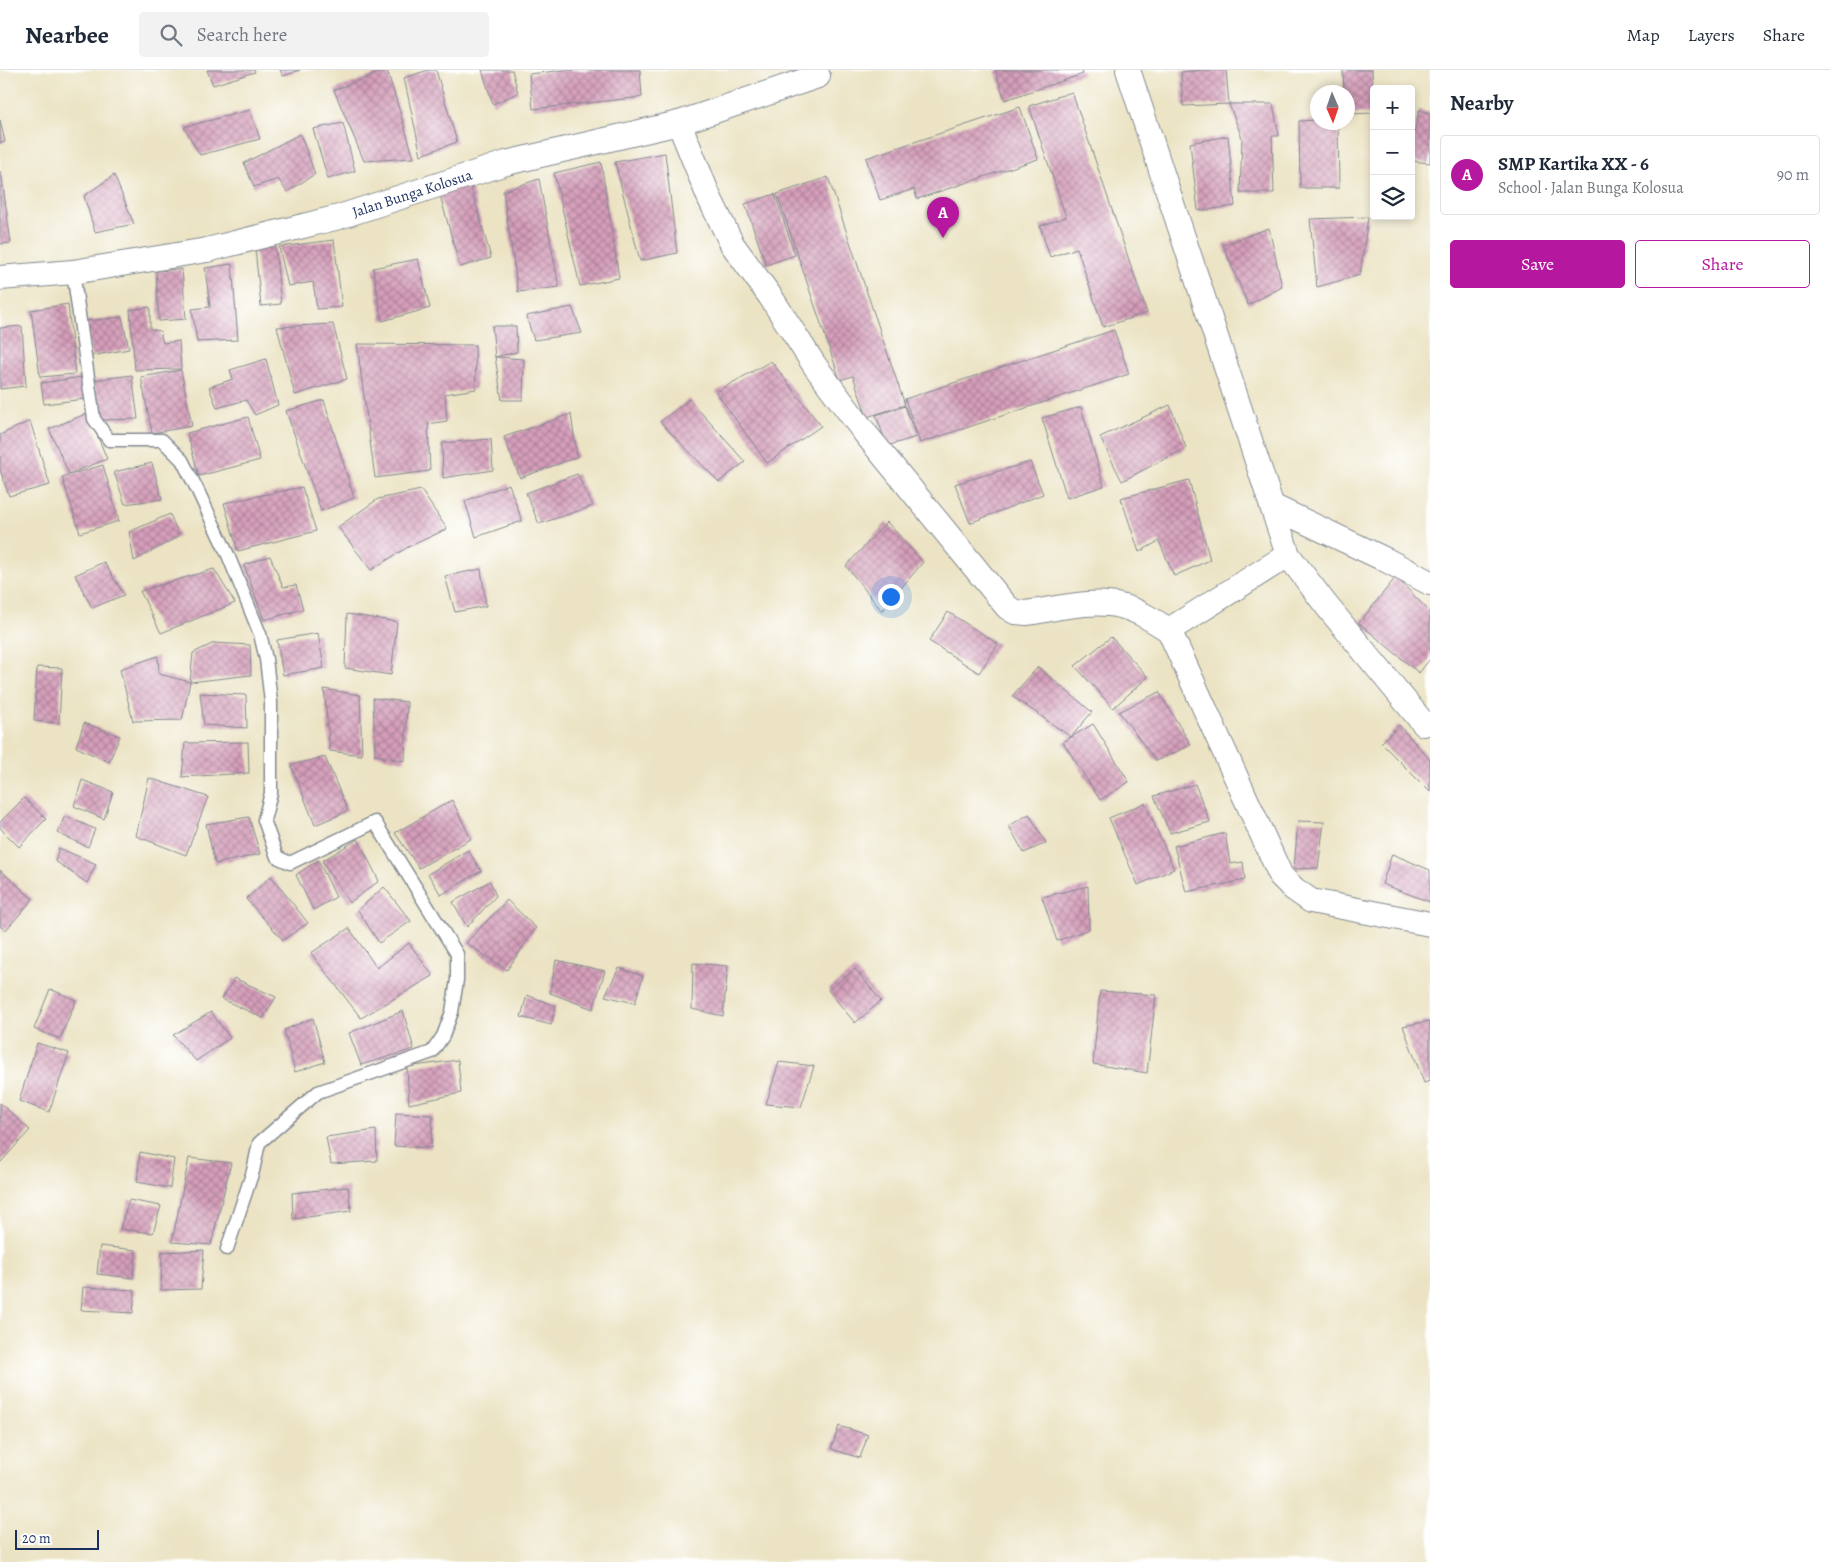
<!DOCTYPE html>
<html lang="en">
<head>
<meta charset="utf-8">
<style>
	:root { --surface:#fff; --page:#f2f2f3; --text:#1f2937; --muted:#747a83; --line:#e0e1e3; --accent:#b5179e }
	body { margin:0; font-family:Alegreya,serif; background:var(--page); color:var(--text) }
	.controls { position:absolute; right:15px; top:15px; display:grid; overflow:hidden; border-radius:5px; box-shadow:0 2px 8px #0003 }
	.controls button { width:45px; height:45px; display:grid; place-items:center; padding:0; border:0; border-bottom:1px solid var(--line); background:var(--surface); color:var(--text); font:25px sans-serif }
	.compass { position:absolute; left:1310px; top:15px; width:45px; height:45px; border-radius:50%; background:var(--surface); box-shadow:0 2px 8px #0003; rotate:178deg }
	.scale { position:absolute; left:15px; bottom:12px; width:84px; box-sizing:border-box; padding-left:5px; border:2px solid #1b2f5e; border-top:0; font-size:14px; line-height:18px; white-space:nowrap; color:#1b2f5e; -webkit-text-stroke:4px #fff; paint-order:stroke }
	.you { position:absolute; left:890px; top:526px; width:18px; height:18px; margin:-12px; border:4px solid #fff; border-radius:50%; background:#1a73e8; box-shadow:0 0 0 8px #1a73e833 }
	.badge { display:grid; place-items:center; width:32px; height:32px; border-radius:50%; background:var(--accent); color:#fff; font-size:16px; font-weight:700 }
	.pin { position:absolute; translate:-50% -41px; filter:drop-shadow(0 1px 2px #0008) }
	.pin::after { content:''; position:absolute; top:26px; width:18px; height:15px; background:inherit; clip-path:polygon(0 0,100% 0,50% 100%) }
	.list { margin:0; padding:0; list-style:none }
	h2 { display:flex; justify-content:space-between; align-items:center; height:65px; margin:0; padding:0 20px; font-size:21px }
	h2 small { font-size:16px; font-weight:400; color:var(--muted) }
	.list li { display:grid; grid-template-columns:32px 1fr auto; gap:15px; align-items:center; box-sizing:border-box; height:80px; margin:0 10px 10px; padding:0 10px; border:1px solid var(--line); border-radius:5px }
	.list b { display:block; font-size:19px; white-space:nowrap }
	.list p { margin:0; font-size:16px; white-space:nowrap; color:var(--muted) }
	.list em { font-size:16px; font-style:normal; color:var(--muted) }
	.actions { display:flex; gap:10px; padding:15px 20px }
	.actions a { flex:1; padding:11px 0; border:1px solid var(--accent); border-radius:5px; text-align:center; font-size:18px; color:var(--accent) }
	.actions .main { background:var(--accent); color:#fff }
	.icon { flex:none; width:28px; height:28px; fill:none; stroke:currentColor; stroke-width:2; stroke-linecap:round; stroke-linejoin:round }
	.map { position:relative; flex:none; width:1430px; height:1492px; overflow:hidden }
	header { display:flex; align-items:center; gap:30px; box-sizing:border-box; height:70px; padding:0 25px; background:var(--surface); border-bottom:1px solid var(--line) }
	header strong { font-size:24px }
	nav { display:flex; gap:28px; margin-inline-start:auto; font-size:18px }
	.search { width:350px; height:45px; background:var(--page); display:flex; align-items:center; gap:12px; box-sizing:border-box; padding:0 18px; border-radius:5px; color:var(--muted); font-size:19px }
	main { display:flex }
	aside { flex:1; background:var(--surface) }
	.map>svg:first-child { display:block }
</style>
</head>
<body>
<header>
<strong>Nearbee</strong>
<div class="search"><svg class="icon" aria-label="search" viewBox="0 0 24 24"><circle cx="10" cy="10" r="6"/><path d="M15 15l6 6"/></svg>Search here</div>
<nav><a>Map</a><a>Layers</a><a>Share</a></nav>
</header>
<main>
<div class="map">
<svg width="1430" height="1492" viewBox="0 0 1430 1492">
	<defs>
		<pattern id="building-cross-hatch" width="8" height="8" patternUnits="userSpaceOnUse" patternTransform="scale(1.25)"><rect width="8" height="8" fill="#d59eb9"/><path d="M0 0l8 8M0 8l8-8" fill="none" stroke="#ac819a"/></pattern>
	</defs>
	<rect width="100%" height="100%" fill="#fff"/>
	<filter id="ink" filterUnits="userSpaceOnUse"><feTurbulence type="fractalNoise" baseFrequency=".02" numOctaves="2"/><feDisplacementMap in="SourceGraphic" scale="10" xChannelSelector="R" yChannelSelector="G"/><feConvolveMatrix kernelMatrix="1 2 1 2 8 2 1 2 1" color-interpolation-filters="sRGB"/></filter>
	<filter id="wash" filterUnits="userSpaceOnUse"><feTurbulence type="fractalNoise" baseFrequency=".0096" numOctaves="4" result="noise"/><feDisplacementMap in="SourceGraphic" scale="20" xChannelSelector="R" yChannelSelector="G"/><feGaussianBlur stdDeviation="1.12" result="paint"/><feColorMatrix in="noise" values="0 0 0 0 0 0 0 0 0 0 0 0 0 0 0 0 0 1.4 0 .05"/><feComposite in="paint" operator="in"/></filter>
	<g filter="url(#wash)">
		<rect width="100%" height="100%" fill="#ebe3c3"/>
		<g id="blocks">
			<path fill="url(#building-cross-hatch)" d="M207,0H254L255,2L213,15Z
				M280,0H300L283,6Z
				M387,0L414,88L364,91L334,20Z
				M428,0H436L457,72L421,85L404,8Z
				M482,0H512L518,23L493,34Z
				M565,0H640L642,27L533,39L529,4Z
				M995,0H1082L1083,4L1005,30Z
				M1204,0H1226L1229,34L1183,36L1181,2Z
				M1343,0H1372L1373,43L1348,44V22H1344Z
				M1072,22L1147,243L1103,257L1077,178L1050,187L1040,156L1066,147L1029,36Z
				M1229,34H1273L1279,66H1272L1274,123H1240L1242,68Z
				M1020,37L1038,89L917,129L914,119L880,130L866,88Z
				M250,40L260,69L200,85L184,57Z
				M1419,40L1430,43V93L1411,91V78Z
				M0,50L5,72L0,73Z
				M1318,50V52H1338L1339,118H1300L1299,51Z
				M343,53L355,101L328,109L313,59Z
				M300,64L315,104L287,122L278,109L254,117L244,93Z
				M1228,66L1235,136L1198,141L1190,73Z
				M665,83L677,183L640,191L615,92Z
				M601,92L619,208L580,216L554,103Z
				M0,102H1L11,173L0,174Z
				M114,105L134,154L95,162L84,126Z
				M828,107L905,335L867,347L853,306L840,310L777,124Z
				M539,109L559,217L518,222L503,121Z
				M469,110L491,188L460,197L438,118Z
				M775,124L795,185L766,195L745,134Z
				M1368,147L1360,205L1317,217L1310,149Z
				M1269,158L1282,217L1248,235L1223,175Z
				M334,170L342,237L317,239L313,212L288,216L279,177Z
				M275,176L281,234L261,236L255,179Z
				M418,189L430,238L382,251L373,198Z
				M232,194L238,270L197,272L192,239L210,237L205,198Z
				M182,199L186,249L159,251L156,201Z
				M68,234L75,304L40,307L31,240Z
				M150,237V259L160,261L163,273L179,271L181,299L135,300L130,240Z
				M572,237L582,263L534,270L526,246Z
				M122,247L129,279L91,286L86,251Z
				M333,254L347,309L295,325L277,257Z
				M22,256L26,316L0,319V258Z
				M492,256H516L517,282L495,287Z
				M1114,260L1129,304L920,373L905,329Z
				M357,274L475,275L476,319L445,324L447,351L428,354L430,401L375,408Z
				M495,287L524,289L523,330H502Z
				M266,289L278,335L255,345L246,330L217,338L209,317L233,309L230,300Z
				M771,291L821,356L767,393L716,322Z
				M181,300L192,356L152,363L141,307Z
				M132,305L138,349L101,350L93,310Z
				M82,307L85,329L44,334L41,313Z
				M689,329L745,392L719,412L660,352Z
				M324,330L354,428L321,441L286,341Z
				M1170,335L1186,378L1122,411L1100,367Z
				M905,336L916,367L887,376L876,345Z
				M1081,337L1104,416L1067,428L1042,348Z
				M88,343L107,389L69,404L49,359Z
				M571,344L577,387L520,408L504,367Z
				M248,347L260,390L199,406L187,363Z
				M30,351L50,415L9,426L0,400V365Z
				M491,369L493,400L443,408L442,373Z
				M1030,392L1043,424L970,453L955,414Z
				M152,393L162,429L125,434L114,402Z
				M103,395L119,451L80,463L62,407Z
				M577,404L593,436L539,454L526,423Z
				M1189,410L1210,490L1174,506L1159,471L1139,482L1121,428Z
				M509,414L522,451L476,467L465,431Z
				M302,417L316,461L238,481L224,433Z
				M421,420L447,459L408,477L371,500L338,457L378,429Z
				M170,444L179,466L134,491L129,462Z
				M887,452L923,492L882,541L846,496Z
				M270,486L283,517L296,515L303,539L264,550L244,495Z
				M104,492L124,525L92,538L75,505Z
				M214,499L235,533L161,563L140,521Z
				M481,499L486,536L455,542L445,506Z
				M1396,507L1430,542V589L1419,603L1359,553Z
				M948,542L998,574L979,603L929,571Z
				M347,544L397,552L391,605L345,598Z
				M318,563L324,598L283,605L277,570Z
				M1111,567L1148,607L1113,638L1075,596Z
				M214,573L250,575L251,605L190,612L193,583Z
				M158,586L159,604L190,612L182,650L133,651L120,599Z
				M37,597L62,598L59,653L34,651Z
				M1038,597L1092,642L1071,667L1012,626Z
				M324,619L360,625L362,685L330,681Z
				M1159,622L1191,675L1156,691L1119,642Z
				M200,623L246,625L247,658L204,655Z
				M373,628L407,632L405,691L375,685Z
				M84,653L120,666L109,692L76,677Z
				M1093,654L1129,712L1100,730L1063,672Z
				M1399,655L1430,690V722L1381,673Z
				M248,672L249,703L182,707L185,673Z
				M325,687L348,741L315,755L291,695Z
				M149,708L208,727L186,785L136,766Z
				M82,710L113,722L104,749L74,736Z
				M1195,714L1210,752L1170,763L1154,726Z
				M24,728L46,749L19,777L0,758V752Z
				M452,730L471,769L419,798L395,763Z
				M1145,733L1174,799L1138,815L1109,748Z
				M1029,744L1046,773L1024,783L1009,756Z
				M65,746L95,759L88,777L57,763Z
				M249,747L260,784L215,794L206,754Z
				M1298,751L1324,752L1318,798L1294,799Z
				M1225,763L1230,794L1243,792L1245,810L1186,822L1174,776Z
				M358,769L379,811L349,833L322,791Z
				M59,778L96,794L87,813L55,791Z
				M468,780L481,801L441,825L428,804Z
				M1392,784L1430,800V832L1382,814Z
				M318,790L336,827L313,840L296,805Z
				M0,800L33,829L5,861L0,856Z
				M271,806L308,853L283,870L246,829Z
				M490,811L496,826L467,857L453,832Z
				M1088,816L1089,859L1057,871L1042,827Z
				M384,817L411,851L379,873L358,840Z
				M507,830L536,858L507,900L466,873Z
				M349,858L377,898L409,873L433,906L361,948L311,883Z
				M556,890L605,901L593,939L550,923Z
				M693,893L728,896L723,946L692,939Z
				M619,898L643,906L635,933L605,926Z
				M855,899L881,931L855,953L828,920Z
				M234,908L276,927L263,948L222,929Z
				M50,919L76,930L60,969L34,959Z
				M1100,921L1156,925L1147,1003L1093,994Z
				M527,925L556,936L551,955L521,947Z
				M403,941L414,979L361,995L349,963Z
				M211,942L230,968L196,991L173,965Z
				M313,948L325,992L295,1002L284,960Z
				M1430,951V1011L1424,1013L1403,956Z
				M37,973L69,983L49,1042L19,1031Z
				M458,990L461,1023L409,1034L407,997Z
				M779,992L814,996L801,1037L766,1034Z
				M0,1033L30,1060L0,1093Z
				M396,1043L433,1045L431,1078L394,1076Z
				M376,1060L377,1091L331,1094L326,1067Z
				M140,1082L174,1089L170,1118L137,1112Z
				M189,1088L231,1093L211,1175L172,1172Z
				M348,1117L351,1141L293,1149L292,1123Z
				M129,1130L161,1136L153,1163L120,1159Z
				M100,1176L136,1180L133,1208L97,1204Z
				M204,1180L201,1219L161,1220L162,1182Z
				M83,1217L135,1220L133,1243L81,1240Z
				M839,1356L868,1365L860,1388L831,1379Z"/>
		</g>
	</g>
	<g filter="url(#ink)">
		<use href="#blocks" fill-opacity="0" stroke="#838990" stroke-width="1"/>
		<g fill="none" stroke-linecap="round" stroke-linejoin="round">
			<g stroke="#838990" stroke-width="15">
				<path id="lane" d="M73,202L94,349L109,370H162L182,390L197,419L228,485L260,564L266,589L271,632V723L264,750L277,787L290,793L375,752L457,884V910L452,942L443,966L432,982L318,1022L259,1073L253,1101L227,1179"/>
			</g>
			<g stroke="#838990" stroke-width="26">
				<g id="street">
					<path d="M1128,0L1288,485L1169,560L1281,806L1294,819L1311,831L1430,854"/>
					<path d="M679,53L709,127L732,174L770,226L815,296L865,363L1007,537L1015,542L1026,543C1055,539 1092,529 1120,536C1138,540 1154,551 1169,560"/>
					<path id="s1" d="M0,208L73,202L207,180L339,147L506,93L679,53L818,6"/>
					<path d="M1272,436L1384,489L1430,513"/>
					<path d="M1288,485L1326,535L1424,654"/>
				</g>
			</g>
			<use href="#lane" stroke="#fff" stroke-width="12"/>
			<use href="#street" stroke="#fff" stroke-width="24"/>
		</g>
	</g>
	<g text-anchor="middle" stroke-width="4.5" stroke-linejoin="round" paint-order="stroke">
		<g font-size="15" fill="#1b2f5e" stroke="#fff">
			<text dy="5" stroke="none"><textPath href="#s1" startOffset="422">Jalan Bunga Kolosua</textPath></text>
		</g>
	</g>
</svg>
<div class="controls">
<button>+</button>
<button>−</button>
<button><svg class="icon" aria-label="layers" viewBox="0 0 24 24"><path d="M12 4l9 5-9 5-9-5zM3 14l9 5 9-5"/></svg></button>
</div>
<svg class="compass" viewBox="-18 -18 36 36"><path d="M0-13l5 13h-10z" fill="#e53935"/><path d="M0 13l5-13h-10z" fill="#747a83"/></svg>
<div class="scale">20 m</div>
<div class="you"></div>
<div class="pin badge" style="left:943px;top:168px">A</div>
</div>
<aside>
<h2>Nearby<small></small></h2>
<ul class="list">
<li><span class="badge">A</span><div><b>SMP Kartika XX - 6</b><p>School · Jalan Bunga Kolosua</p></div><em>90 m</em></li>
</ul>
<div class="actions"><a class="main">Save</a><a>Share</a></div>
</aside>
</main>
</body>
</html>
